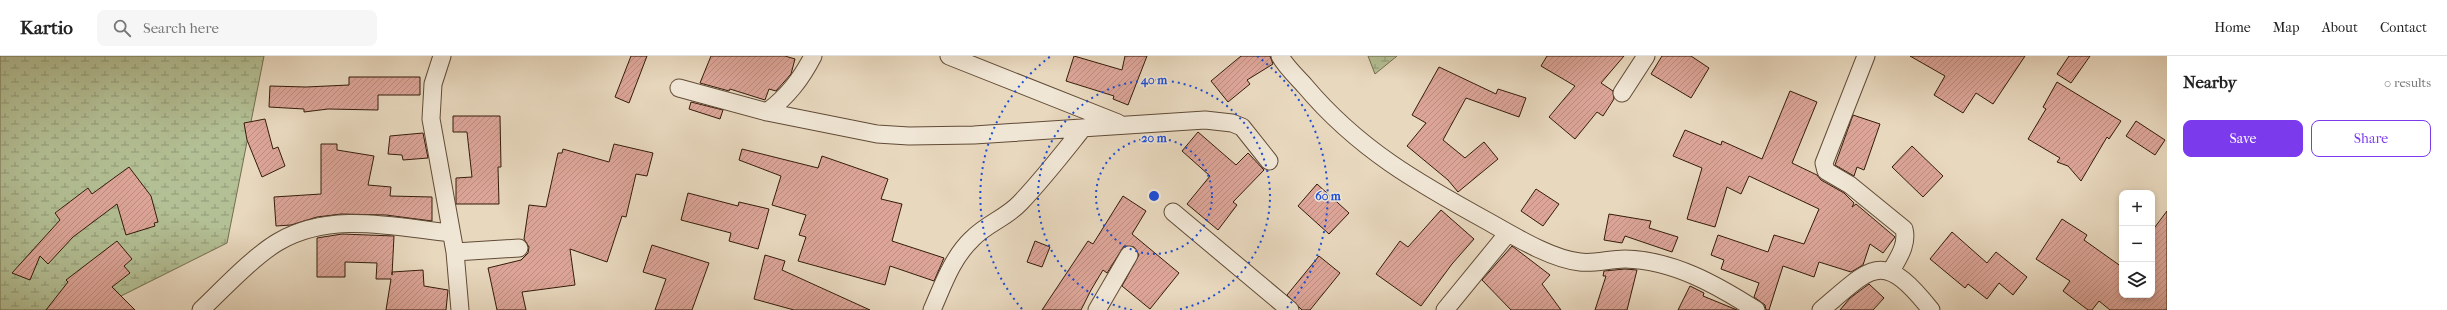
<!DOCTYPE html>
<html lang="en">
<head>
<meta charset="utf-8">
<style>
	:root { --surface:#fff; --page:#f6f6f6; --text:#222; --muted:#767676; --line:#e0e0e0; --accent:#7c3aed }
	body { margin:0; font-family:"IM FELL French Canon",serif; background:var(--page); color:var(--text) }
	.controls { position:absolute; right:12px; bottom:12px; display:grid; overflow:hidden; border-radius:8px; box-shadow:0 2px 6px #0003 }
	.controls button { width:36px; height:36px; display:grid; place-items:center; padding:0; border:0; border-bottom:1px solid var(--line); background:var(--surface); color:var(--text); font:20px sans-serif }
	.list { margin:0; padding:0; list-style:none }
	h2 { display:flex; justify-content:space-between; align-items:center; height:52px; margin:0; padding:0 16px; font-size:17px }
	h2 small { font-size:13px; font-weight:400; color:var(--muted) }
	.actions { display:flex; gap:8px; padding:12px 16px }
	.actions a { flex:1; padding:9px 0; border:1px solid var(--accent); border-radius:8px; text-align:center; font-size:14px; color:var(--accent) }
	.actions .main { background:var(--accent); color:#fff }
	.icon { flex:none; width:22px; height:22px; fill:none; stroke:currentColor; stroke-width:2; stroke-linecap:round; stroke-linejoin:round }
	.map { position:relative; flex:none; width:2167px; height:254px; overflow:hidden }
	header { display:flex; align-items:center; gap:24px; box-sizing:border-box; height:56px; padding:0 20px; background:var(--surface); border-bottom:1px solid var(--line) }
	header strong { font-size:19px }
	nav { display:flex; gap:22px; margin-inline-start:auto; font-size:14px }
	.search { width:280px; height:36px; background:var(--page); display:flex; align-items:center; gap:10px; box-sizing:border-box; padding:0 14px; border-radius:8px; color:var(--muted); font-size:15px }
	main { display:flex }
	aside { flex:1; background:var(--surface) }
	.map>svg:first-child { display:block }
</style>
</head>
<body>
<header>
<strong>Kartio</strong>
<div class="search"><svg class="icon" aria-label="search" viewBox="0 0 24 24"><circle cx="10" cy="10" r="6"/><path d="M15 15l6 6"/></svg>Search here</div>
<nav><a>Home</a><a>Map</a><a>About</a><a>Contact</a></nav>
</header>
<main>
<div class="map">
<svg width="2167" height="254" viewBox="0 0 2167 254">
	<defs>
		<pattern id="wetland-marsh" width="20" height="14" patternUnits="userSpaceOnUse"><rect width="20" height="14" fill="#b3bf94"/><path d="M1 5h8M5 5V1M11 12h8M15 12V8" fill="none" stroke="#929a77"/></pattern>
		<pattern id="building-hatch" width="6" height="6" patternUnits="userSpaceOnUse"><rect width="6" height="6" fill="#dca598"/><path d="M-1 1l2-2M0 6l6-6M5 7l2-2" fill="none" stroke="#bd8d82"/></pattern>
	</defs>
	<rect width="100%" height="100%" fill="#e8d8be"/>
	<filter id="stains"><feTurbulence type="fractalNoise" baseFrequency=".005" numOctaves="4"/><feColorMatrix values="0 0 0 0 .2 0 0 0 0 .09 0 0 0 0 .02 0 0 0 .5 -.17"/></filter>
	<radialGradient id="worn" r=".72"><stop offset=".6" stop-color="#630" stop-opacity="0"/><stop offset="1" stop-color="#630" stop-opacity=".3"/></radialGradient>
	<path fill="url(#wetland-marsh)" stroke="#746e4f" d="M0,0H264L227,187L93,254H0Z
		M1368,0H1397L1375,18Z"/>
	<path fill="url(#building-hatch)" stroke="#341c0a" d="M631,0H647L629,47L615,41Z
		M711,0H785L795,3L791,18L776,35L769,33L765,44L730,33L729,35L700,27Z
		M1074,0L1122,14L1125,0H1147L1128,49L1113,43L1114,40L1066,25Z
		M1241,0H1270L1273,8L1247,24L1250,28L1228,46L1211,25Z
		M1547,0H1624L1601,27L1613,35L1614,43L1603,60L1597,56L1575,83L1549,61L1575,30L1541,10Z
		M1662,0H1691L1709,12L1691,42L1651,18Z
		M1910,0H2025L1993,48L1976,37L1963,57L1934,39L1945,20Z
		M2069,0H2090L2071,27L2057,18Z
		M1439,11L1496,38L1498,33L1526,42L1519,61L1466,42L1443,84L1465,102L1484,86L1498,103L1458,136L1448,124L1407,90L1426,67L1412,59Z
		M349,21H420V39H378V54L328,53L304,56V53L269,51L270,30L306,31L349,29Z
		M2057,26L2121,65L2109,83L2107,81L2081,125L2068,110L2057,106L2060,102L2028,83L2046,53L2043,51Z
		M1790,35L1817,46L1792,107L1817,119L1821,124L1844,137L1854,147L1852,151L1856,148L1895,181L1883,197L1870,188L1863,209L1851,216L1819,206L1814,221L1783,210L1769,254H1766L1765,249L1754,241L1759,227L1721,213L1724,204L1711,199L1718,179L1768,196L1774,179L1804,188L1819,153L1749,120L1741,138L1727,131L1715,171L1687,163L1702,112L1673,100L1685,74L1721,89L1722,85L1762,103Z
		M691,46L723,54L720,63L689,53Z
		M1853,59L1880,68L1864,114L1857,111L1854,120L1835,109Z
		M453,60H500L501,111H498L499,148H456V122L472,121L467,76H453Z
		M265,63L273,93L278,91L285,110L262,121L247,84L244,67Z
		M2136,65L2165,84L2155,99L2126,80Z
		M1198,76L1236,109L1248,97L1264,114L1233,146L1237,149L1218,174L1187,148L1210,120L1182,95Z
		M423,77L428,102L403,104L402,99L388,98L390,80Z
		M321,88H337V94L374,100L368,129L391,131L390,140L432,141V165L386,159L341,158L317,161L291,169L276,170L274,141L321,138Z
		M614,88L653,97L647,120L636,118L626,161L622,160L607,206L570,193L575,229L522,236L526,254H497L488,212L521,204L528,197L529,191L524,183L529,149L546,151L558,97H562L563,93L609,106Z
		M1912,90L1943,120L1923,141L1892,111Z
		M742,93L818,112L822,100L888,123L881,143L902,148L892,185L944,202L934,225L890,210L885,229L798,205L806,181L799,179L806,159L772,149L781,120L739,104Z
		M129,111L151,140L158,166L154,167L155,170L126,179L117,148L73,181L48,208L40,200L30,224L12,217L60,164L55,157L88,132L92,138Z
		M1317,128L1349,157L1329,178L1298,150Z
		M1536,133L1559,148L1543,170L1521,155Z
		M688,137L738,150L739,146L769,153L758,193L729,185L731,177L681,164Z
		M1123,140L1146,155L1132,178L1179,217L1150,253L1122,230L1139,199L1134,191L1124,190L1107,217L1103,214L1091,234L1081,254H1042L1088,185L1093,188Z
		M1441,154L1474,183L1452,208L1421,250L1376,218L1400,185L1408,191Z
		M2167,155V254H2110L2099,245L2092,254H2088L2063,235L2070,225L2036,203L2062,163L2087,179L2084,184L2122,211V239H2152V175Z
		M1609,158L1651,165L1649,172L1678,181L1672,196L1625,180L1622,187L1604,184Z
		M1952,176L1987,207L1996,196L2027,221L2013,239L1999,227L1987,243L1968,228L1965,232L1930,203Z
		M342,178L394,180L392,219V216L423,214L424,230L448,234L446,254H386L391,223H376L377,207L345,206V221H317V182Z
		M117,185L132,203L124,210L130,217L112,231L135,254H46L68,226L66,224Z
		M1035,185L1050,191L1042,211L1027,206Z
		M652,189L709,207L692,254H655L666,223L643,216Z
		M1512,190L1550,219L1542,228L1561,254H1511L1482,224Z
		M765,199L785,205L782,214L870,254H794L754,243Z
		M1319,200L1340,217L1310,254H1302L1287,239Z
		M1625,213L1637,214L1627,254H1595L1606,220H1603L1604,215Z
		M1869,228L1884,242L1873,254H1840L1850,242Z
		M1690,230L1704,237L1703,240L1737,254H1678Z"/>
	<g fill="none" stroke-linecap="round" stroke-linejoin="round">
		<g stroke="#614b37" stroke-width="19">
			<path id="street" d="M442,0L433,28L431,63L455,196L460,254
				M949,0L1118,67
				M1280,0C1286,11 1297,21 1305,30C1358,93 1418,127 1489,166C1514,180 1551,203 1580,206C1594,208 1610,203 1625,203C1673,204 1717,229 1756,254
				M1866,0L1824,107L1826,115L1850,129L1904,173C1908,189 1898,202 1891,215
				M679,32L767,56C788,40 801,23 813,0
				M1622,37L1646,0
				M767,56L877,78L909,80L974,79L1205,64L1232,67L1242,71L1269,105
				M1173,156L1290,254
				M455,196L519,192
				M201,254C222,234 254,200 278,186C331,155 394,171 451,177
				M932,254C943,229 952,202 972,183C986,168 1006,162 1020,147C1043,123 1063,97 1083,72
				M1097,254L1129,199
				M1445,254L1508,177
				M1821,254C1872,211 1882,192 1931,254"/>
		</g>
		<use href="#street" stroke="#f0e6d5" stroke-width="17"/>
	</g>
	<g fill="none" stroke="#1d4ed8" stroke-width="2" stroke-dasharray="2 4">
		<circle cx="1154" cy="140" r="58"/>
		<path d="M1132 254A116 116 0 1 1 1176 254"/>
		<path d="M1022 253A174 174 0 0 1 1051 0M1257 0A174 174 0 0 1 1286 253"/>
	</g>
	<circle cx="1154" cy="140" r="6" fill="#1d4ed8" stroke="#f0e6d5" stroke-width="2"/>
	<g font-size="12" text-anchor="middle" font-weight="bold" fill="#1d4ed8" stroke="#f0e6d5" stroke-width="3" stroke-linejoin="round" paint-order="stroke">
		<text x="1154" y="28">40 m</text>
		<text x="1154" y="86">20 m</text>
		<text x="1328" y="144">60 m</text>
	</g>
	<rect width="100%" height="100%" filter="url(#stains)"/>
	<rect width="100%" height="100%" fill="url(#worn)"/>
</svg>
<div class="controls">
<button>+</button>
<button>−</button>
<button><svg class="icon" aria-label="layers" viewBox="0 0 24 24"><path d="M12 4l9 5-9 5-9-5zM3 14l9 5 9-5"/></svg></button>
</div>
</div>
<aside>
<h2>Nearby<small>0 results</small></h2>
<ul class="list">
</ul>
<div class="actions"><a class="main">Save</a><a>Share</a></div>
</aside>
</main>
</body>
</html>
